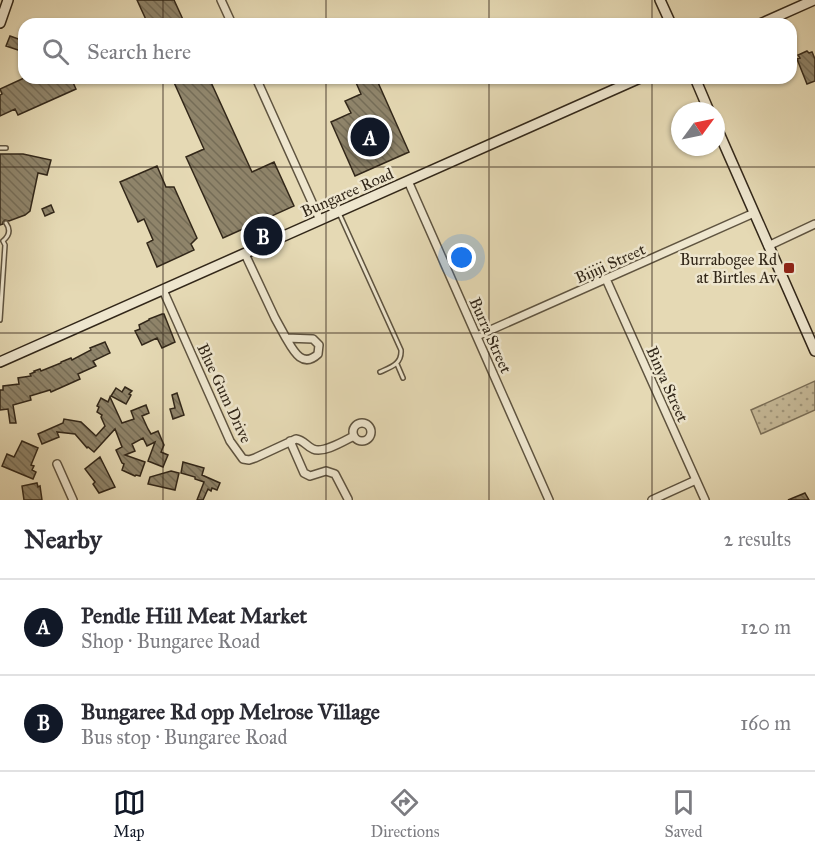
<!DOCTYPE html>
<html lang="en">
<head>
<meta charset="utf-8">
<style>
	:root { --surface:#fff; --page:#f7f7f7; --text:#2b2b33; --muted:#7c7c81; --line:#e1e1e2; --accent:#111827 }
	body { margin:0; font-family:"IM FELL Great Primer",serif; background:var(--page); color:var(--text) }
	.compass { position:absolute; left:671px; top:102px; width:54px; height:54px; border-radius:50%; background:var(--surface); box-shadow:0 2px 4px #0004; rotate:57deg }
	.you { position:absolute; left:462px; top:258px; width:21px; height:21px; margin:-15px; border:4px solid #fff; border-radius:50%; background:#1a73e8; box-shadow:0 0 0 9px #1a73e833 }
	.badge { display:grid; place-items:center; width:39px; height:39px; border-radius:50%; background:var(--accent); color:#fff; font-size:20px; font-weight:700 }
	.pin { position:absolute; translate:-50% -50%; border:3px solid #fff; box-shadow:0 2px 6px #0006 }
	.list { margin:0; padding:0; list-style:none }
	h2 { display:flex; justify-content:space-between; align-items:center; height:78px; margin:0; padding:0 24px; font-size:26px }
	h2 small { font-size:20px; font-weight:400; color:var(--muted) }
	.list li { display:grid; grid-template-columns:39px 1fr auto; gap:18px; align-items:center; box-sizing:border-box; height:96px; padding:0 24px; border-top:2px solid var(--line) }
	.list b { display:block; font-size:22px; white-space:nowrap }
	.list p { margin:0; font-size:20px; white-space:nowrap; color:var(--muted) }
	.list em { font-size:20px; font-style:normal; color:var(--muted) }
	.icon { flex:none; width:33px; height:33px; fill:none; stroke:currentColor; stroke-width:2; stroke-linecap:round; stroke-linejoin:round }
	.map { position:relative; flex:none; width:815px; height:500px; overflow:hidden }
	.search { position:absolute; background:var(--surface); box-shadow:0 2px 4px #0004; left:18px; right:18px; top:18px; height:66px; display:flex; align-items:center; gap:15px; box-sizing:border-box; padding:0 21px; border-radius:18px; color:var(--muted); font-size:22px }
	.sheet { height:270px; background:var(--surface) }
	nav { display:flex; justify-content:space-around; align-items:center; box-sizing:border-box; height:84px; border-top:2px solid var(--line); background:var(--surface); font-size:16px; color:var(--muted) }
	nav a { display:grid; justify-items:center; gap:3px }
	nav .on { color:var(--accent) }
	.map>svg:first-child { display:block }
</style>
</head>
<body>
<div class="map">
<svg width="815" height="500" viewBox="0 0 815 500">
	<defs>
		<pattern id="green-dots" width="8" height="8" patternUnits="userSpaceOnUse" patternTransform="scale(1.5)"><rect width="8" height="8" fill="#c7bb9a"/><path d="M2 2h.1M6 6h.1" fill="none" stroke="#a2987d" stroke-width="1.8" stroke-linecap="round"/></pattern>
		<pattern id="building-back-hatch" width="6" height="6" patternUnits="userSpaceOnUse" patternTransform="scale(1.5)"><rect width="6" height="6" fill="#8f846a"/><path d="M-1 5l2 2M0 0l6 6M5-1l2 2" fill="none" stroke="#756c56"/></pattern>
	</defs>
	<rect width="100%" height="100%" fill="#e5d9b4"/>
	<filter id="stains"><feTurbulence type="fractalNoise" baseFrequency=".00333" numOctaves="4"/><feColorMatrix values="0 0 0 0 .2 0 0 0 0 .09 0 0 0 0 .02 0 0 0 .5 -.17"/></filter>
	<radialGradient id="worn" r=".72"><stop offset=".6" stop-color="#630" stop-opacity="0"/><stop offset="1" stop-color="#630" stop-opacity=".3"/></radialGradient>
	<path fill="url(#green-dots)" stroke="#7c715a" stroke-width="1.5" d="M815,381V410L761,434L751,410Z"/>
	<path fill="url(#building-back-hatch)" stroke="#322719" stroke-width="1.5" d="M137,0H174L185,24H148Z
		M10,36L24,41V52L6,46Z
		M807,51L809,53L812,52L815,59V81L807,84L797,59L800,58L798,55Z
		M24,78H71L76,89L18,115L15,109L0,116V95L2,94L0,89Z
		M172,78H209L252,172L274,162L294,206L223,238L186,157L204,149Z
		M354,78H376L409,152L355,176L331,122L351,113L345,101L361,94Z
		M0,154H23L51,160L47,175L38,173L30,211L25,215L9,221L5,220L3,222V224L0,225Z
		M157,166L166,187H174L197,238L191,244L194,250L157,267L147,243L153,240L144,219L138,222L120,182Z
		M51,205L54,212L45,216L42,209Z
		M162,314H164L175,342L162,348L157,338L142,345L135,331L140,329L139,325L149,320V319Z
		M105,342L110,353L93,361L96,366L78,374L80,379L51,392L50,390L30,396L31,400L13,405L16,423H10L8,409L0,410V390H3V386L19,384L18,378L31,376L30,374L35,372L34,371L40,369L41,371L61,363V362L71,358L72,360L91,350L90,348Z
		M125,387L132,391L129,394L131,395L126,404L111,396L116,388L122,392Z
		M177,393L184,415L173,419L170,409L175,408L172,395Z
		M110,397L122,423L134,419L131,411L146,405L149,413L142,416L148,429L151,434L158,431L164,445L161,452L168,455L163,467L148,461L155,442L147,446L143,438L132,444L135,451L125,455L145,462L140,476L136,475L135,476L122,470L124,464L122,463L116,450L122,447L115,429L94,452L88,447L87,448L75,434L57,432L59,437L42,444L38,434L63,423L64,419L81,422L96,436L105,426L101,417L102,415L97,412L99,407L97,406L101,398L108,402Z
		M22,441L38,448L31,465L34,466L32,470L36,472L33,479L2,466L7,454L14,457Z
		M100,457L115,487L99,493L93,484L95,482L85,469Z
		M183,462L204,468L202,475L220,483L217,490L212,488L211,491L208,489L203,500H197L204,482L195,479V477L181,473Z
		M171,471L179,473L175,490L148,484L150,477Z
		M37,483L38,487L40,486L42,500H24L22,486Z
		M805,493L809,500H788Z"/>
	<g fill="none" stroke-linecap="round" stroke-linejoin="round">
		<g stroke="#5f5440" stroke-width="6">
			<path id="lane" d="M0,148H6
				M339,213L401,350C402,364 391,367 380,372
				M3,241C9,236 11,230 6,223
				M0,320L5,245L3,241
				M397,364L403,378"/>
		</g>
		<g stroke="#5f5440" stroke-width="10">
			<path id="street" d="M221,0L232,24
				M256,78L320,220
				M408,181L549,500
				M768,246L815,224
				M245,254L275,318L286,338L313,339L319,345L318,354C302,369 293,350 286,338
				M606,279L705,500
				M163,290L230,441L243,459L249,460L255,458L296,439C304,440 306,446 313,449C323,454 344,441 354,436
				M477,336L754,213
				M353 432a9 9 0 1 1 18 0a9 9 0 1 1-18 0Z
				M290,441L304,473L310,476L326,471L335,474L348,499
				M57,464L73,500
				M652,500L696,480"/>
		</g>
		<g stroke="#322719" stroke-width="12">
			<path id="secondary" d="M660,0L671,24
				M0,23L8,0
				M760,24L814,0
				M695,78L709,111
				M716,126L815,351
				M0,362L640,78"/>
		</g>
		<use href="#lane" stroke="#eee6ce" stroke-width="3"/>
		<use href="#street" stroke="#eee6ce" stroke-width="7"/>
		<use href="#secondary" stroke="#eee6ce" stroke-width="9"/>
	</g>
	<path fill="none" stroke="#322719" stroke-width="1.5" stroke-opacity="0.55" d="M163,0V24M326,0V24M489,0V24M652,0V24M163,78V500M326,78V500M489,78V500M652,78V500M0,167H815M0,333H815"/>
	<rect fill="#8f2418" stroke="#eee6ce" stroke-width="2" x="783" y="262" width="12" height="12" rx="3"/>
	<g text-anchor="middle" stroke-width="5" stroke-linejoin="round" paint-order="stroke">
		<g font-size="16" fill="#322719" stroke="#eee6ce">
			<text transform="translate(347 192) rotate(-24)" y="6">Bungaree Road</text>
			<text transform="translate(610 263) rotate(-24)" y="6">Bijiji Street</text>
			<text transform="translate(491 335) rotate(66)" y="6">Burra Street</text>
			<text transform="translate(668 384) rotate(66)" y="6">Binya Street</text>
			<text transform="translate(225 393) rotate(65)" y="6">Blue Gum Drive</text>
		</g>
		<g font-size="16" fill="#322719" stroke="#eee6ce" text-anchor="end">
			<text x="777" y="265">Burrabogee Rd<tspan x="777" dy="18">at Birtles Av</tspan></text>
		</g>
	</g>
	<rect width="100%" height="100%" filter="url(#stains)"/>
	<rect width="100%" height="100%" fill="url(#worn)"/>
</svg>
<svg class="compass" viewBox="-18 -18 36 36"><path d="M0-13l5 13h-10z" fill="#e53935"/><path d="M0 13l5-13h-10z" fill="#7c7c81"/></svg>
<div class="you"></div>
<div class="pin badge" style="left:370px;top:137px">A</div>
<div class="pin badge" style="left:263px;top:236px">B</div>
<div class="search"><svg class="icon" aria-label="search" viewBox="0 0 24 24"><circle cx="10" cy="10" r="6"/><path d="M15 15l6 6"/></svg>Search here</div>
</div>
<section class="sheet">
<h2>Nearby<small>2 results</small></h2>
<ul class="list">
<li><span class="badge">A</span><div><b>Pendle Hill Meat Market</b><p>Shop · Bungaree Road</p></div><em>120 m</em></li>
<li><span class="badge">B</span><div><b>Bungaree Rd opp Melrose Village</b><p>Bus stop · Bungaree Road</p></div><em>160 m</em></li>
</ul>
</section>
<nav>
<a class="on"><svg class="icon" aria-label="map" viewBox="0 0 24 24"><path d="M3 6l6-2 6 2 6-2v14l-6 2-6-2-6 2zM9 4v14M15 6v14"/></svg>Map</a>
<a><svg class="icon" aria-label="directions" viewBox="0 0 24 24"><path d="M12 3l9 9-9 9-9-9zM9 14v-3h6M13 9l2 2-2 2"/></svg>Directions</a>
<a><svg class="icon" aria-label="saved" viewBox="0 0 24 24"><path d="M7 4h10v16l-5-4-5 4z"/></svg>Saved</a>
</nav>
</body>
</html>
